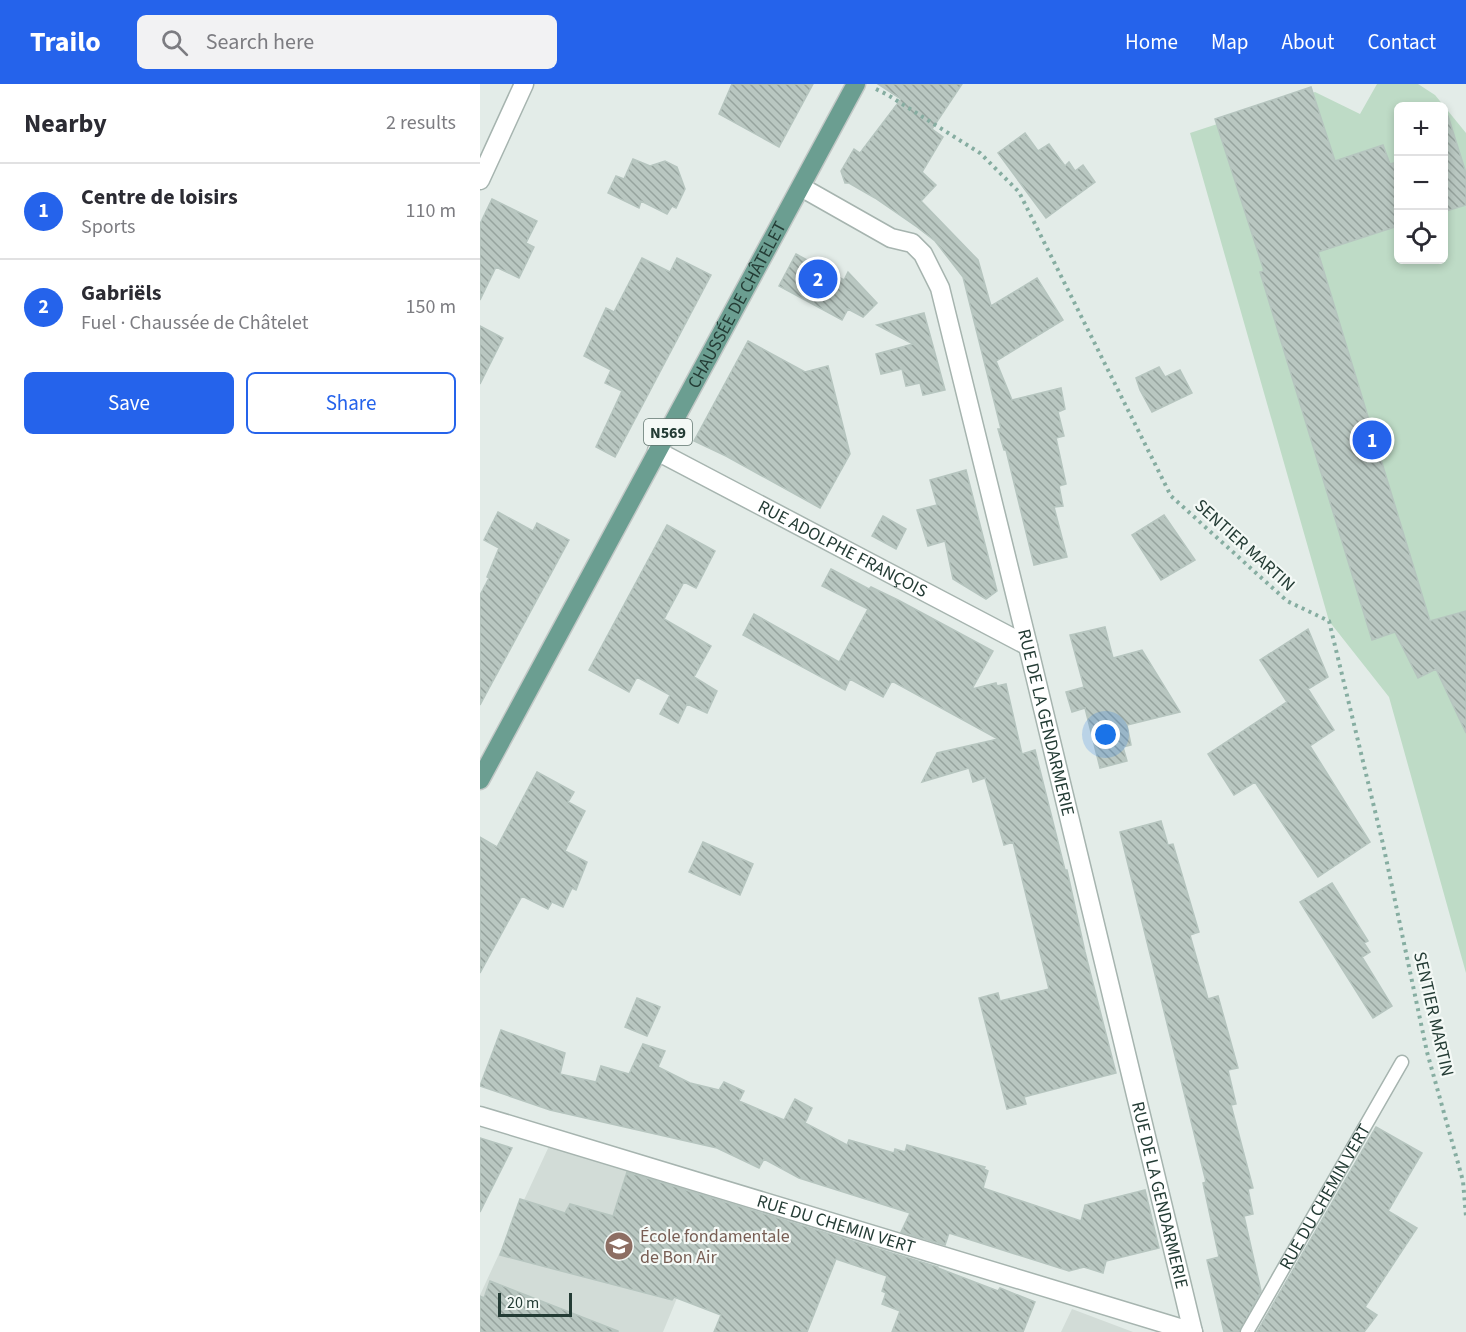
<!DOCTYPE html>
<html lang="en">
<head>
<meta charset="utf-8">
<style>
	:root { --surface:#fff; --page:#f2f2f3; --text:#2b2b33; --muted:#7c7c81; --line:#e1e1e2; --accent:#2563eb }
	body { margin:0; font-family:"Source Sans 3",sans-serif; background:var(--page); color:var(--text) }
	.controls { position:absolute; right:18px; top:18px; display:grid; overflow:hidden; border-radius:9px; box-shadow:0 3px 9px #0003 }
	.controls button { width:54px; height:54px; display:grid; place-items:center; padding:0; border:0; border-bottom:2px solid var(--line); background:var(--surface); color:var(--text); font:30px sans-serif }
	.scale { position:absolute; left:18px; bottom:15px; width:74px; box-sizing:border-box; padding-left:6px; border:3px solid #243c35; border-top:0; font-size:16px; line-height:21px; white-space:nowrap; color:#243c35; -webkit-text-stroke:4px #f4f9f6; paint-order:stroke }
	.you { position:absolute; left:626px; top:651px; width:21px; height:21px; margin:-15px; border:4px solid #fff; border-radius:50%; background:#1a73e8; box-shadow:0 0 0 9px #1a73e833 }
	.badge { display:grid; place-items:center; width:39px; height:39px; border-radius:50%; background:var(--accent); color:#fff; font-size:20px; font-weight:700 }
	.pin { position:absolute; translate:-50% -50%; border:3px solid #fff; box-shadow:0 2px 6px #0006 }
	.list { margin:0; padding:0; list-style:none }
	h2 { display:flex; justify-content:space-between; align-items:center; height:78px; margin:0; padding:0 24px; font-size:26px }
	h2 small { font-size:20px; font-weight:400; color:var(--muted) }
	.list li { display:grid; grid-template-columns:39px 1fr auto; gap:18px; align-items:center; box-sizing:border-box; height:96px; padding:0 24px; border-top:2px solid var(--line) }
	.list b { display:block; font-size:22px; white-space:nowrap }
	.list p { margin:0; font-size:20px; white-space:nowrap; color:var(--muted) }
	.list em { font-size:20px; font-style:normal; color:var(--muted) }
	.actions { display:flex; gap:12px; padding:18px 24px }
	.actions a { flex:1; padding:14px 0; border:2px solid var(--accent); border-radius:9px; text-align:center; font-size:21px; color:var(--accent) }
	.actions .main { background:var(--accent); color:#fff }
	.icon { flex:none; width:33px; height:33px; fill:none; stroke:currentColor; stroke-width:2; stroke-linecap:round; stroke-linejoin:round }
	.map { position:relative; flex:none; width:986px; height:1248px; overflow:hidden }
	header { display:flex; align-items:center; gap:36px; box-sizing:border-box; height:84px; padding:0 30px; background:var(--accent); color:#fff }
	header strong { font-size:28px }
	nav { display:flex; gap:33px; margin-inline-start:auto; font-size:21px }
	.search { width:420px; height:54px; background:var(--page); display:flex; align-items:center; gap:15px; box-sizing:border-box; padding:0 21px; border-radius:9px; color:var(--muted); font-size:22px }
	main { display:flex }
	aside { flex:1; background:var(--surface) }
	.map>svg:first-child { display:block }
</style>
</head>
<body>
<header>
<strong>Trailo</strong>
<div class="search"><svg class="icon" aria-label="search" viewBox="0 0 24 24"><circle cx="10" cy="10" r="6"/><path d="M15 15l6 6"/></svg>Search here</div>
<nav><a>Home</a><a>Map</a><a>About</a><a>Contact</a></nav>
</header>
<main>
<aside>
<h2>Nearby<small>2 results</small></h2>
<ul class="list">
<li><span class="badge">1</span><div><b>Centre de loisirs</b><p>Sports</p></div><em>110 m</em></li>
<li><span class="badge">2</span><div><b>Gabriëls</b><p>Fuel · Chaussée de Châtelet</p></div><em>150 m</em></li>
</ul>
<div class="actions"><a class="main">Save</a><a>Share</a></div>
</aside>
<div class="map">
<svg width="986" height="1248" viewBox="0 0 986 1248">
	<defs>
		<pattern id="building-back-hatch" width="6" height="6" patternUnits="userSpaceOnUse" patternTransform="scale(1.5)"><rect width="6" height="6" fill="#b9c7c1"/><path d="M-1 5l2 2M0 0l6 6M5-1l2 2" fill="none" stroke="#96a39e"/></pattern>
	</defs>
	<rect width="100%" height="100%" fill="#e3ece8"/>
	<path fill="#d2dcd7" d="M70,1060L270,1123L234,1214L202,1202L183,1248H0V1211Z
		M592,1225L653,1248H581Z"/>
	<path fill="#bedbc6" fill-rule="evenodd" d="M897,0H938L955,11L986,49V889L909,613L849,537L710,49L835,8L880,30ZM918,22H964V176H918Z"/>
	<path fill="url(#building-back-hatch)" stroke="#b6c5bf" stroke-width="1.5" d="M252,0H333L299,63L239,30Z
		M398,0H482L452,45L463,53L442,88L456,101L441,117L498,176L511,222L557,194L583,236L516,277L532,316L581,304L585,325L578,328L584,352L576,354L586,400L579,402L583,422L574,423L587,473L554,481L526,366H524L518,345H521L483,193L455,157L437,143L395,114L369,99H365L361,87L374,65L380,69L421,15Z
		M831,3L855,77L903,61L910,80L918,78V142L838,168L950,537L986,527V649L956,585L938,594L915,548L892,556L780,188L784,187L735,35Z
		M968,32L986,89V121L963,128V33Z
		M545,49L558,67L569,60L585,82L589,78L595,87L603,81L615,98L566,134L518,69Z
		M153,75L170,82L185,77L197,83L205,105L196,124L192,122L187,130L161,117L159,124L128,109L136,92L144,95Z
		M12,115L57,137L46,159L54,163L39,194L16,183L0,216V140Z
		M316,170L364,196L368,188L397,219L383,233L368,225L362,236L299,202Z
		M162,174L190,188L197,174L231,191L135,373L116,363L142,307L125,299L131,286L104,272L126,224L134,228Z
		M444,229L465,306L443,311L440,299L426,302L422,285L401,290L396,270L433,260L397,241Z
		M0,242L23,254L0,300Z
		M268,257L325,288L348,282L370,370L340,424L246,372L214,357Z
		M679,283L685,293L700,286L712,309L672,328L660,306L656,294Z
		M486,386L517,507L506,515L473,495L465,457L448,462L437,426L457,421L450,396Z
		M18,428L53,447L57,439L89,456L0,621V511L9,494L7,493L19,464L4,456Z
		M684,431L715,476L681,496L652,451Z
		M403,432L426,445L416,465L392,452Z
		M187,441L235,467L216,504L204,498L184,535L231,562L214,593L237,607L227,629L207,620L198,639L180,630L190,611L157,593L149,608L109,586Z
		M351,485L389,505L391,503L418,516L513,567L492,605L516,599L517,602L526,600L542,670L555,666L585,786H587L605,868L636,989L544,1013L546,1020L527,1025L499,914L518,909L520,917L569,905L533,758L524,761L505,694L493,698L489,684L442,698L457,669L518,655L412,597L403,613L370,595L365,606L263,551L274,530L359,578L388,525L342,502Z
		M625,543L633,574L662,566L700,628L647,641L651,661L643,663L647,677L620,684L605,624L592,628L586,608L604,603L590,551Z
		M828,545L848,593L828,605L854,646L830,662L890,758L838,793L775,698L754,711L728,670L807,618L780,576Z
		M57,688L94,708L88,718L105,727L85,767L107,778L96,806L92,804L83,823L72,818L68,825L42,812L0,889V753L17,763Z
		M681,737L688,761L693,760L719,848L710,851L728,915L738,912L758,984L748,986L756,1020L751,1021L773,1104L768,1105L773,1130L764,1132L781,1207L759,1248H744L727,1176L739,1173L723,1099L726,1098L640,748Z
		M223,758L273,780L260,811L209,788Z
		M852,799L888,857L884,859L890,868L882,873L912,922L893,934L820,818Z
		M157,914L180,923L167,952L145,943Z
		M21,946L85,969L80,990L116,998L121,982L149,990L163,960L185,967L178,983L210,999L239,1006L244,998L264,1007L259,1017L304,1036L315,1015L332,1024L325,1039L367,1061L369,1056L414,1069L415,1065L425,1068L427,1061L505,1083L504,1085L508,1087L503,1104L601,1137L605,1121L665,1106L679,1164L626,1177L623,1189L604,1183L589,1187L469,1149L465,1161L421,1148L430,1129L319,1094L284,1075L279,1084L237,1064L70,1026L0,1002Z
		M896,1043L942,1069L908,1127L937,1144L885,1223L897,1231L884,1248H777Z
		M0,1054L32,1064L0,1128Z
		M147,1088L458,1183V1184L518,1207L520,1204L555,1218L543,1248H412L420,1227L402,1220L406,1209L402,1207L407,1192L356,1175L327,1248H234L241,1231L194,1213L192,1216L20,1171L40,1115L85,1129L90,1120L133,1132Z
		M10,1197L138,1247V1248H0V1212L4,1214Z"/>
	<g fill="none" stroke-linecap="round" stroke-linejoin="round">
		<g stroke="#a6b4af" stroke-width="15">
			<g id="lane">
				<path id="s1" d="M767,1248L922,978"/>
			</g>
		</g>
		<g stroke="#a6b4af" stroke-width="21">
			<g id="street">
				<path d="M0,96L44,0"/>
				<path id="s2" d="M321,103L411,154L432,159L443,170L460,204L548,562L713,1248"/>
				<path id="s3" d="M177,367L548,562"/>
				<path id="s4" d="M0,1032L713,1248"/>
			</g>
		</g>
		<g stroke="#c2c8c6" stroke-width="21">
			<g id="primary">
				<path id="s5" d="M0,696L376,0"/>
			</g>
		</g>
		<path stroke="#86ada1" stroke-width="4" stroke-dasharray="3 4.5" stroke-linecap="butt" d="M396,5L408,11L500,69L539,108L691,412L807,517L849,537L903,760L947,968L983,1097L986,1132"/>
		<use href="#lane" stroke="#fff" stroke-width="12"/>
		<use href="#street" stroke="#fff" stroke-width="18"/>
		<use href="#primary" stroke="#6b9e91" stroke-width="18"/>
	</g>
	<defs>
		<g id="school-disc" transform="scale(1.5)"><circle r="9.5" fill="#8d6e63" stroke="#f4f9f6"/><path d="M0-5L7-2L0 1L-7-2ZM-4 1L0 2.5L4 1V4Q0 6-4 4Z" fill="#fff"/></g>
	</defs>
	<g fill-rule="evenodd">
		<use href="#school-disc" x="139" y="1162"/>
	</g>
	<g text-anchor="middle" stroke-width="4.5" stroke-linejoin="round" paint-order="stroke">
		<rect fill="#f4f9f6" stroke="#62756f" stroke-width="1.5" x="164" y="335" width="48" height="26" rx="4.5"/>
		<g font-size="16" font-weight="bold" fill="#243c35">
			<text x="188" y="354">N569</text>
		</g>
		<g font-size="18" fill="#243c35" stroke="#f4f9f6">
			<text dy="6" stroke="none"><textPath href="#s5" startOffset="540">CHAUSSÉE DE CHÂTELET</textPath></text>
			<text transform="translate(765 461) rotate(42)" y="6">SENTIER MARTIN</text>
			<text dy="6" stroke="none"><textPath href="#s3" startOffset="210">RUE ADOLPHE FRANÇOIS</textPath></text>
			<text dy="6" stroke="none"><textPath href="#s2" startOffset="626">RUE DE LA GENDARMERIE</textPath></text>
			<text transform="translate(954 930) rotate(77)" y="6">SENTIER MARTIN</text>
			<text dy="6" stroke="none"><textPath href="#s2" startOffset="1112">RUE DE LA GENDARMERIE</textPath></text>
			<text dy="6" stroke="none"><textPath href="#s1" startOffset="156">RUE DU CHEMIN VERT</textPath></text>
			<text dy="6" stroke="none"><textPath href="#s4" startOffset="372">RUE DU CHEMIN VERT</textPath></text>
		</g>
		<g font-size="18" fill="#785e54" stroke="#f4f9f6" text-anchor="start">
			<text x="160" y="1158">École fondamentale<tspan x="160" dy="21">de Bon Air</tspan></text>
		</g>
	</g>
</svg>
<div class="controls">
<button>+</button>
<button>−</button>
<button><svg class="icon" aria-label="locate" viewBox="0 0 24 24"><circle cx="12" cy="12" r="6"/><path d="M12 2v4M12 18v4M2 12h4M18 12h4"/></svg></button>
</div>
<div class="scale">20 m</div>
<div class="you"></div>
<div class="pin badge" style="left:892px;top:356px">1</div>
<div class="pin badge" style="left:338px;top:195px">2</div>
</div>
</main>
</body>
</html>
